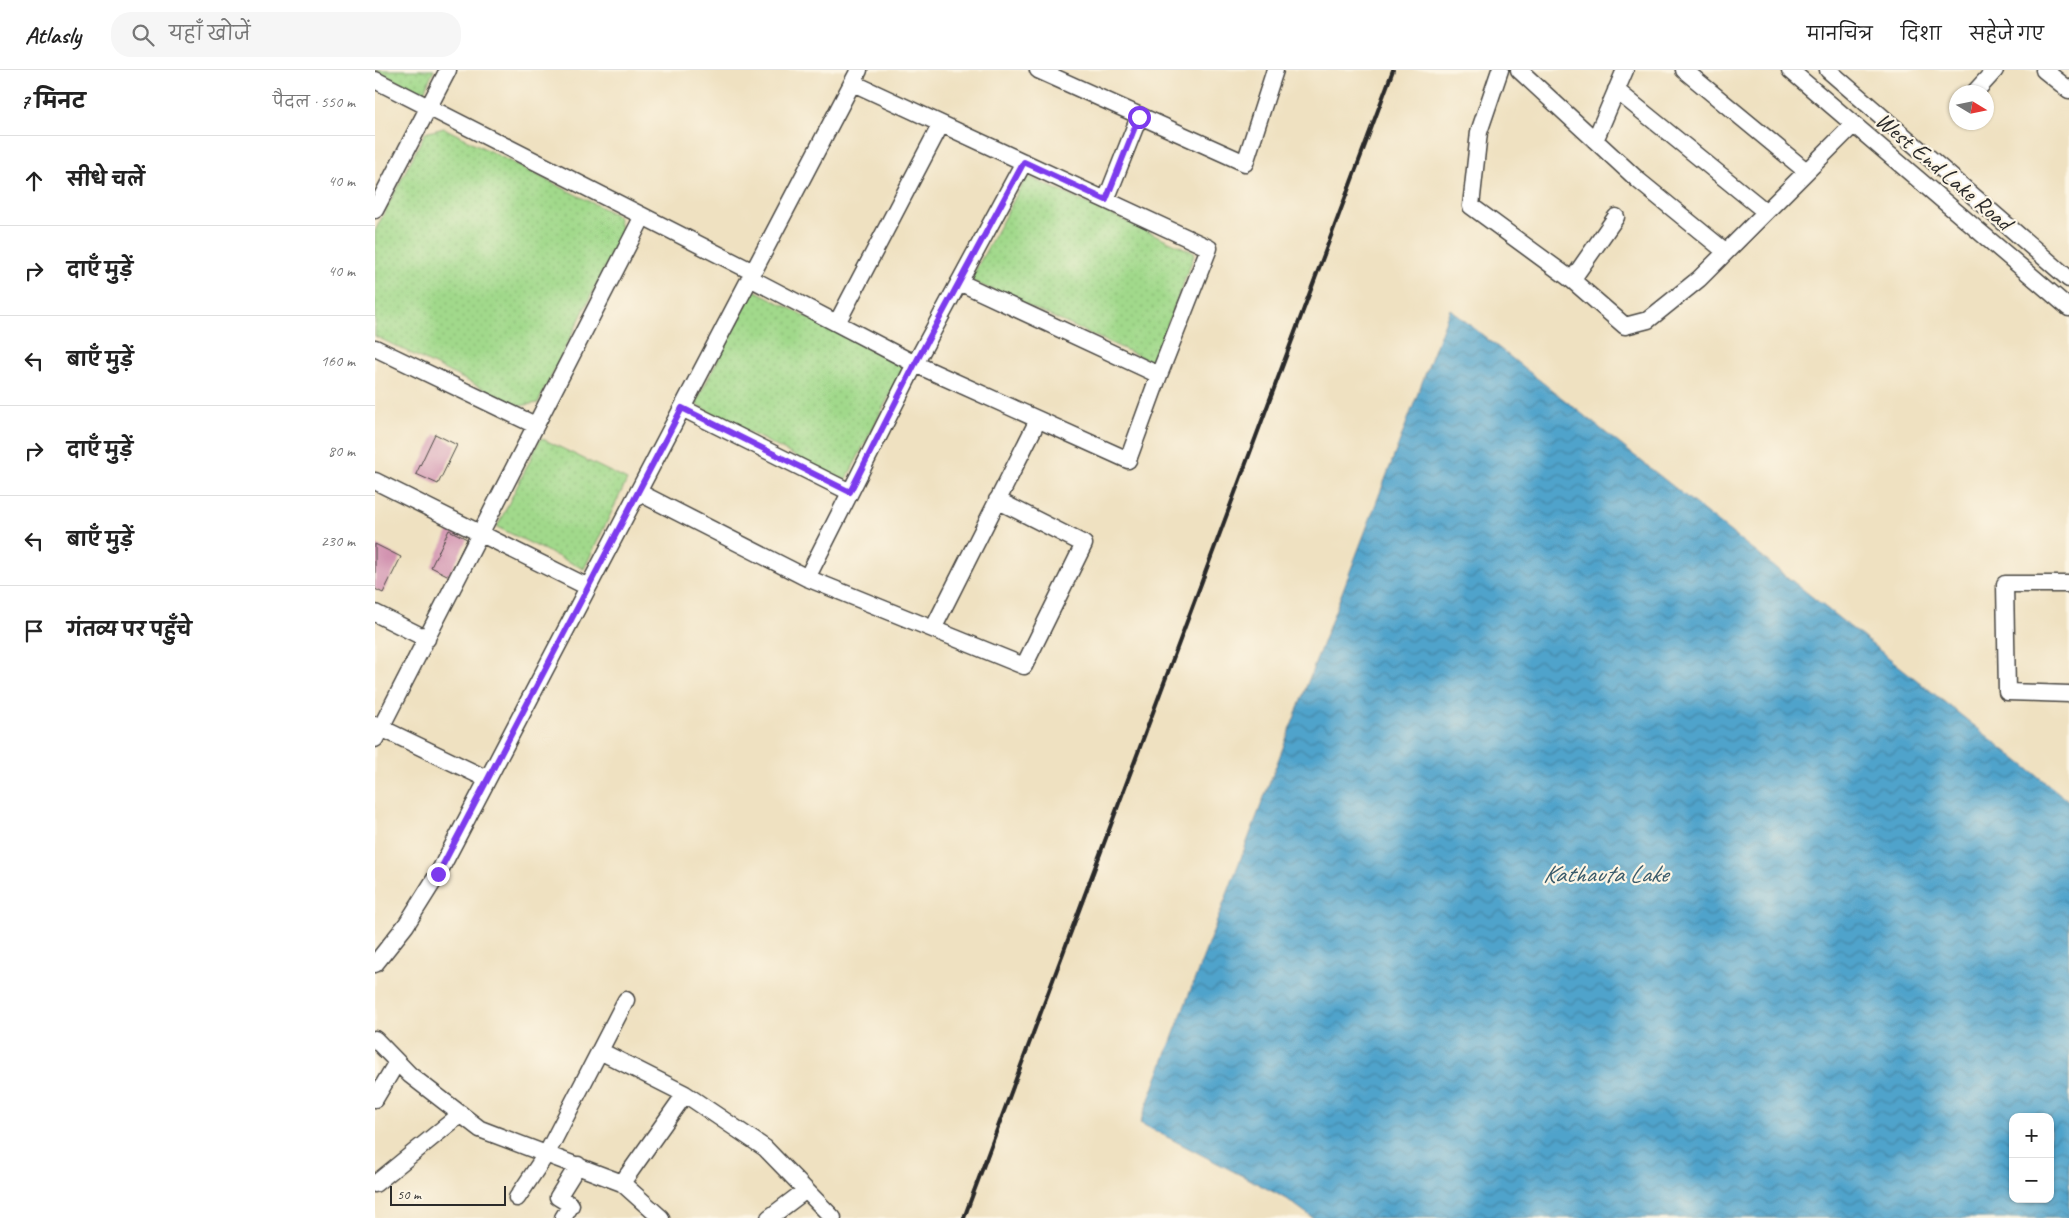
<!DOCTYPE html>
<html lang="hi">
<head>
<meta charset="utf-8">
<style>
	:root { --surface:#fff; --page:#f6f6f6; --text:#222; --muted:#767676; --line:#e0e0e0 }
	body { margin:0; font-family:Caveat,"Playpen Sans Deva",sans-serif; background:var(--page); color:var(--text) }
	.controls { position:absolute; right:15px; bottom:15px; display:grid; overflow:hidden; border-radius:10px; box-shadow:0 1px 4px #0004 }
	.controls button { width:45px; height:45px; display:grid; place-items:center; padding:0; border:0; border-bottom:1px solid var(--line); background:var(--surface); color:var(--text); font:25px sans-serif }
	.compass { position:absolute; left:1574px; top:15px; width:45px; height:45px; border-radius:50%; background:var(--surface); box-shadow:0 1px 4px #0004; rotate:100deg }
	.scale { position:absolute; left:15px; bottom:12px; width:116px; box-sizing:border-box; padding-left:5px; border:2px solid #2b2b2b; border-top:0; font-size:14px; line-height:18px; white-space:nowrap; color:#2b2b2b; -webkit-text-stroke:4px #fcf5e5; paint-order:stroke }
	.stop { position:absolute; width:15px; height:15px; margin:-11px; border:4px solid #7c3aed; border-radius:50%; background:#fff }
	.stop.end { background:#7c3aed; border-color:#fff; box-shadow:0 1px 5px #0008 }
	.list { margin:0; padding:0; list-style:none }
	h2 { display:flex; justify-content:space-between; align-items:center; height:65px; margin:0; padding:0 20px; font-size:21px }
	h2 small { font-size:16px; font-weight:400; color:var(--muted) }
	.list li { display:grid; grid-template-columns:32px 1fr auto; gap:15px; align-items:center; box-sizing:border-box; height:90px; padding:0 20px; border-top:1px solid var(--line) }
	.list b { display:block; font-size:19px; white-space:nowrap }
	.list em { font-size:16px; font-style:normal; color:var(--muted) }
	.icon { flex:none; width:28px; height:28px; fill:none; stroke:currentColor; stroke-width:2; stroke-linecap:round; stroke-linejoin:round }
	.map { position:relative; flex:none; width:1694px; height:1148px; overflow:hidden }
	header { display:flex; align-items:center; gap:30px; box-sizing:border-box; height:70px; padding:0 25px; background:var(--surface); border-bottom:1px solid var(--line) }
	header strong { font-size:24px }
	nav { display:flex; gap:28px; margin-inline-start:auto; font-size:18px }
	.search { width:350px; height:45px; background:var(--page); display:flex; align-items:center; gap:12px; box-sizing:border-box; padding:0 18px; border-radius:20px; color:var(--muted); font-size:19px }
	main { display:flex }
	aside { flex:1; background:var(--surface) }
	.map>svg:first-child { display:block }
</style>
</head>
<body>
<header>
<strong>Atlasly</strong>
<div class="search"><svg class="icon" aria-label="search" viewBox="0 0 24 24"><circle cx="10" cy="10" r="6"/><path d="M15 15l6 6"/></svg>यहाँ खोजें</div>
<nav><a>मानचित्र</a><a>दिशा</a><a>सहेजे गए</a></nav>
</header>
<main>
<aside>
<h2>7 मिनट<small>पैदल · 550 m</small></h2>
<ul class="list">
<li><svg class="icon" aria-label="ahead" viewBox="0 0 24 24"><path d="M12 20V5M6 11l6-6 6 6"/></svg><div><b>सीधे चलें</b></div><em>40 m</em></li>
<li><svg class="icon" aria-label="right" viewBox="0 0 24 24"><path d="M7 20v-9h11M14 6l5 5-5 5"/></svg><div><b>दाएँ मुड़ें</b></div><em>40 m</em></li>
<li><svg class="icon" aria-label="left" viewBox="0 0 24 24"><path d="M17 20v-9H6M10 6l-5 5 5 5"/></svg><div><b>बाएँ मुड़ें</b></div><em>160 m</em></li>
<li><svg class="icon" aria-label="right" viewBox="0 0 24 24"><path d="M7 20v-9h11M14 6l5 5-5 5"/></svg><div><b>दाएँ मुड़ें</b></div><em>80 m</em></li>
<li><svg class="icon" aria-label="left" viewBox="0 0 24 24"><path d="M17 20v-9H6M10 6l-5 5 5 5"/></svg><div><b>बाएँ मुड़ें</b></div><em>230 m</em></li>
<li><svg class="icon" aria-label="arrive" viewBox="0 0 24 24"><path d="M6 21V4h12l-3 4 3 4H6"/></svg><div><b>गंतव्य पर पहुँचे</b></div></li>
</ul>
</aside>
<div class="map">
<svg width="1694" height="1148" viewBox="0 0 1694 1148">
	<defs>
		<pattern id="park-dots" width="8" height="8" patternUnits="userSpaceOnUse" patternTransform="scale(1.25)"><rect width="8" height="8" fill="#a1d98b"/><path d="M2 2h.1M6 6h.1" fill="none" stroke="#8bba78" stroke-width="1.8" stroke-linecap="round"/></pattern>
		<pattern id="water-waves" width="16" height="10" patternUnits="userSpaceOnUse" patternTransform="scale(1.25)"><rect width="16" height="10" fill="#50a3cb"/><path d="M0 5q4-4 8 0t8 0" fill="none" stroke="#4385a5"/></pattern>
	</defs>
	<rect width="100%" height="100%" fill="#fcf5e5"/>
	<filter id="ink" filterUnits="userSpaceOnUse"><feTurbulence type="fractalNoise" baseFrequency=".02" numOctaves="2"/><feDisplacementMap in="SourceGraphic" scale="10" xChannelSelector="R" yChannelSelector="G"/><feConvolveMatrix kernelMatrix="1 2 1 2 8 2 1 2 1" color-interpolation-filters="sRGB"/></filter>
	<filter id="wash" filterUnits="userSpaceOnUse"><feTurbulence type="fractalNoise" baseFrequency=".0096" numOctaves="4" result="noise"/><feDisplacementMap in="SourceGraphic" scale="20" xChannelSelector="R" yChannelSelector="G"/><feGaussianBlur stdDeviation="1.12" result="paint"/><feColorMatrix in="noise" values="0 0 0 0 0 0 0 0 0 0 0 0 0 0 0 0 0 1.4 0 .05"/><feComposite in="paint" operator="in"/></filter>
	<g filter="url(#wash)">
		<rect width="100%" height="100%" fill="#efe1c1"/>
		<path fill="url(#park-dots)" stroke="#66825b" d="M0,0H59L48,24Z
			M69,58L243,146L247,163L163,333L144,336L0,266V161L50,63Z
			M652,106L820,183L778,292L595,210Z
			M379,220L529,297L470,412L320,334Z
			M166,368L252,410L209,499L122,457Z"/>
		<path fill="url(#water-waves)" stroke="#3e677b" fill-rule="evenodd" d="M1075,239L1694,731V1148H938L912,1129L765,1053ZM1638,1047H1675V1129H1638Z"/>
		<g id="blocks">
			<path fill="#d293b0" d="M60,364L82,375L63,414L41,404Z
				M74,460L92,469L74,506L56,497Z
				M0,474L26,487L8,523L0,519Z"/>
		</g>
	</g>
	<g filter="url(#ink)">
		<use href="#blocks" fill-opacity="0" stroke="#484642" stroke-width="1"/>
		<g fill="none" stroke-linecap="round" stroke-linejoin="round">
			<g stroke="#484642" stroke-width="19">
				<path id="minor" d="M663,0L870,93L900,0
					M1125,0L1104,62L1096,136L1197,210L1250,256L1273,250L1324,209L1478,55
					M1144,0L1264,111L1351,182
					M1309,0L1431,101
					M1415,0L1694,238
					M1453,0L1694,209
					M1669,0L1694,20
					M0,10L378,202
					M1241,20L1391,142
					M1600,22L1620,0
					M1221,68L1250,0
					M731,130L764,47
					M0,140L73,0
					M375,208L540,294L753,390L784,305L834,178L478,13
					M1197,210L1241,147
					M584,212L784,305
					M462,253L566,54
					M0,278L160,355
					M307,338L475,422
					M0,411L213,517
					M263,422L432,508L649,596L709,474L622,430
					M432,508L540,294L649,92
					M1694,514H1630L1632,622L1694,624
					M0,543L52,569
					M558,559L663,350
					M0,655L112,709
					M0,669L268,146
					M0,894L31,855L63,804L484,0
					M0,969L35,1005L105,1059L247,1113L286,1148
					M225,981L310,1024
					M0,1029L22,992
					M247,1113L310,1024L390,1078L458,1148
					M0,1114L86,1044
					M142,1128L172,1083L251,930
					M188,1148L196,1135L183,1127L203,1095
					M394,1148L431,1120"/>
			</g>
			<use href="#minor" stroke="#fff" stroke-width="16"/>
			<path stroke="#2b2b2b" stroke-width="4" d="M589,1148L1018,0"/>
		</g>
	</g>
	<g fill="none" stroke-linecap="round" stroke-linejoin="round" filter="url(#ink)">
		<path stroke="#7c3aed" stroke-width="6" d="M63,804L307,338L475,422L540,294L649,92L731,130L764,47"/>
	</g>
	<g text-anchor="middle" stroke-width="4.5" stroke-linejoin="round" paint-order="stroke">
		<g font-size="24" fill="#2b2b2b" stroke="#fcf5e5">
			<text transform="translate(1569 101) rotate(40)" y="8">West End Lake Road</text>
		</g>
		<g font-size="25" font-style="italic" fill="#3a5b6b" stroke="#fcf5e5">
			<text x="1230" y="812">Kathauta Lake</text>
		</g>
	</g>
</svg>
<div class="controls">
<button>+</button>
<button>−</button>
</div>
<svg class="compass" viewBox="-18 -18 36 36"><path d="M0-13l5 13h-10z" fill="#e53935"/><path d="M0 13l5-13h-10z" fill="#767676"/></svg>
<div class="scale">50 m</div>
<div class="stop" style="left:764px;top:47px"></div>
<div class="stop end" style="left:63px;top:804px"></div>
</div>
</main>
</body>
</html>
